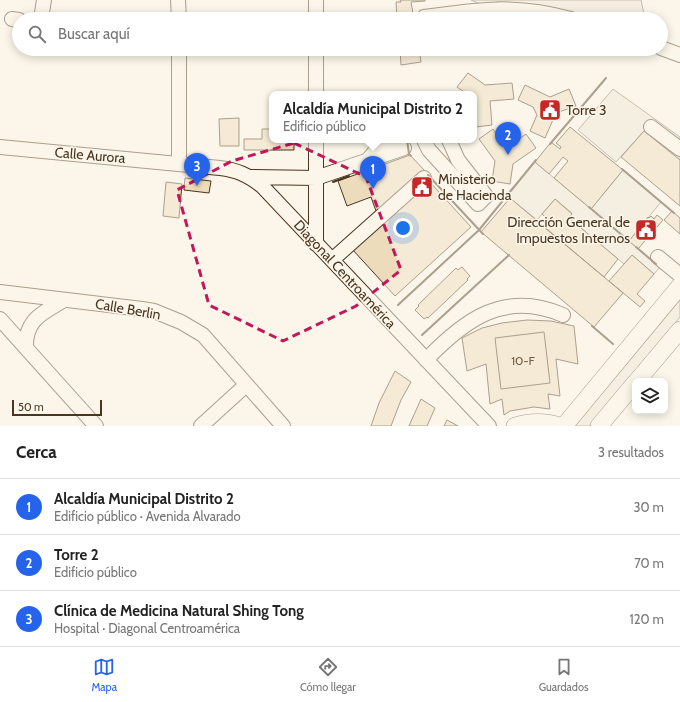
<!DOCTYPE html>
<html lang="es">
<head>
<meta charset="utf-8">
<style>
	:root { --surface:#fff; --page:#f6f6f6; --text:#222; --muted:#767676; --line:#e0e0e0; --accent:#2563eb }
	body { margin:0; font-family:Cabin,sans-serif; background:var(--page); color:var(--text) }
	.controls { position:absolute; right:12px; bottom:12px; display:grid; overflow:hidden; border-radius:8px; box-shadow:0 2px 10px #0003 }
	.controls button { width:36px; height:36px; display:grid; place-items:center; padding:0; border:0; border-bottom:1px solid var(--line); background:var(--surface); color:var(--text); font:20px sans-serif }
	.scale { position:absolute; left:12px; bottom:10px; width:90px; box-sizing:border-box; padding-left:4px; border:2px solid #4a3520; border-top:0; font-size:11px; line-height:14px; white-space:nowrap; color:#4a3520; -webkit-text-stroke:3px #fbf6e9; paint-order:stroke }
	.you { position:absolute; left:403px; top:228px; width:14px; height:14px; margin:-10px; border:3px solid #fff; border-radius:50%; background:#1a73e8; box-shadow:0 0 0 6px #1a73e833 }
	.badge { display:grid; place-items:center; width:26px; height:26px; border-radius:50%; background:var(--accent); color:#fff; font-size:13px; font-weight:700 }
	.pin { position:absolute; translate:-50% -33px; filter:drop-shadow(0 1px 2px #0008) }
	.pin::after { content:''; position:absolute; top:21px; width:14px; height:12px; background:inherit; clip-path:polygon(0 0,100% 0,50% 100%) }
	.popup { position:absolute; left:269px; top:91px; width:208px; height:52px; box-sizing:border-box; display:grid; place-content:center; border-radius:8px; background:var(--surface); filter:drop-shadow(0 1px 3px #0005); font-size:13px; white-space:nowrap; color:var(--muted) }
	.popup b { font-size:15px; color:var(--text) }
	.popup::after { content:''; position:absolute; left:50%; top:100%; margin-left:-8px; border:8px solid transparent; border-top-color:var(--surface) }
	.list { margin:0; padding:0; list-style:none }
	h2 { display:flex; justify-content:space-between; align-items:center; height:52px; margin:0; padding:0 16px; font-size:17px }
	h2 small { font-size:13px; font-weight:400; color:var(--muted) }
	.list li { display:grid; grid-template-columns:26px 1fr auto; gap:12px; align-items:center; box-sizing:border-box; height:56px; padding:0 16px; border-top:1px solid var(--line) }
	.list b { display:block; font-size:15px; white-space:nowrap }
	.list p { margin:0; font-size:13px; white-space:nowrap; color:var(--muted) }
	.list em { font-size:13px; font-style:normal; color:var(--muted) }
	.icon { flex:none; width:22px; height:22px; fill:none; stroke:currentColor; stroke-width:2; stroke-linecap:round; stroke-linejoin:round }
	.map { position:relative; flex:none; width:680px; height:426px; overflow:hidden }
	.search { position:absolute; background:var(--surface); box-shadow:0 2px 10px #0003; left:12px; right:12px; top:12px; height:44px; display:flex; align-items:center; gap:10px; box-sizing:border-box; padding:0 14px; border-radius:22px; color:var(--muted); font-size:15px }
	.sheet { height:220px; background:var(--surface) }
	nav { display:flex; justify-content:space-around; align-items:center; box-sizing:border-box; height:56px; border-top:1px solid var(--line); background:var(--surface); font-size:11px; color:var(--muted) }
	nav a { display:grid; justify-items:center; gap:2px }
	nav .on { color:var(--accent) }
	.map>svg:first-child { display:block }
</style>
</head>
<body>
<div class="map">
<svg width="680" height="426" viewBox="0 0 680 426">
	<rect width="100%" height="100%" fill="#fbf6e9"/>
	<path fill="#ede6d9" stroke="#887966" d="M471,0H641L645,19H598L541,6L498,2L480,4Z
		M680,300V317L589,426H575Z"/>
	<path fill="#ede7d9" stroke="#887966" d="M613,89L680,137V160L644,131L616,162L578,130Z
		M535,162L591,209L623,170L661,202L629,241L660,267L654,274L632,255L624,264L569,218L572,213L555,199L537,220L506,195Z"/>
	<path fill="#ecdcbc" stroke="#4a3520" d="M400,0H425V1L411,2L414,19H397L396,2H401Z
		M400,49H419L421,62L401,65Z
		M468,73L485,85L512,83L514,99L490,101L492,125L476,127L474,94H467L457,87Z
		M525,85L550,97L569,89L576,106L556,113L545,138L530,131L537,115L533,107L518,100Z
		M239,118V146H220L219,119Z
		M570,127L623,170L591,209L554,178L568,161L563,157L549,174L535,162L551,142L560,149L561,147L556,143Z
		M262,129H272V140H294V150H244V139H262Z
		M493,129L506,148L526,134L536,148L513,164L510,184L492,181L495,161L479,139Z
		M644,131L680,160V206L621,157Z
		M410,155L425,171L377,214L371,197L347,206L338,181Z
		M185,178L211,181L209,193L184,190Z
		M428,180L471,227L395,296L352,249Z
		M166,182L182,184L179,218L163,216Z
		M510,198L623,293L594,327L481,232Z
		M555,199L572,214L569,218L618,259L604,277L545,228L551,222L542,214Z
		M672,211L680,218V234L664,220Z
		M657,215L663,220L638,249L629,241L648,217L649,218L651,216L654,219Z
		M632,255L654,274L637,294L645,301L640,307L609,281Z
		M462,267L470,276L467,279L468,280L428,318L427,317L424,319L415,310L419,306L418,305L456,268L458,270Z
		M527,320L551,321L574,326L578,364L556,359L560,396L548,394L550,409L534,407L510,411L504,415L502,399L490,404L486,364L467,371L462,338L482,328L502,323Z
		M544,332L550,383L501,389L495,338Z
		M395,371L411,382L401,400L391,426H371L379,403Z
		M421,399L435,408L427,426H409Z
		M447,420L458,426H444Z"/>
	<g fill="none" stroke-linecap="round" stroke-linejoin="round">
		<g stroke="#4a3520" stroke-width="16">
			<path id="minor" d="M178,0L179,19
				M424,17C480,9 516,4 571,19
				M12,19L19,20
				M41,19L44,0
				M316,19V0
				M661,48L680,55
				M179,49V164
				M316,94V49
				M651,127L680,149
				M316,140V244
				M424,140L429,150L478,204L486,196L458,160L449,140
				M0,147L220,168C237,170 248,175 262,186L489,426
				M367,161L382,143L390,140
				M251,177L316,178L404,148
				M658,257L680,275
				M332,260L424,178
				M0,292L142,309L154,311L181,322L203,335L283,426
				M0,319L96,426
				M26,348C25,319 43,313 64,300
				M426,360C465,319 505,290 563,315
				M201,426L246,385"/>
		</g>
		<g stroke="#4a3520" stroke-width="18">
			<path id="major" d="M637,381L680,330
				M515,426C531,421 544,421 560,426
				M564,426L680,286
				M599,426L635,383"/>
		</g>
		<use href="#minor" stroke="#fbf6e9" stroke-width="14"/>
		<use href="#major" stroke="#fbf6e9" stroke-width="17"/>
		<path stroke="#4a3520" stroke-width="2" d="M407,140L409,154L411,156
			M550,144L606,78
			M622,169L674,213
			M428,175L483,234
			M333,182L349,176
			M589,207L630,242
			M636,247L656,264
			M398,305L479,230L536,160
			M592,326L613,344
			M422,335L509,255"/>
	</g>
	<path d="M0 0H680V426H0ZM294,143L366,177L401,270L356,306L283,341L209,305L177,190L232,161Z" fill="#fbf6e9" fill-opacity=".55" fill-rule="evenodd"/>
	<path fill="none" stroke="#c2185b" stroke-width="3" stroke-dasharray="8 5" stroke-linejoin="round" d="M294,143L366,177L401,270L356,306L283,341L209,305L177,190L232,161Z"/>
	<defs>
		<g id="civic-square" transform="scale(1.15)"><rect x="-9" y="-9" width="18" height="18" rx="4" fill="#c62828" stroke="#fbf6e9"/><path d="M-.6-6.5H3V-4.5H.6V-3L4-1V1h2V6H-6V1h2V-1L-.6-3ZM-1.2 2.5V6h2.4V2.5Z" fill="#fff"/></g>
	</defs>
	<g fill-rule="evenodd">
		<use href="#civic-square" x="550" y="110"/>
		<use href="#civic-square" x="422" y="187"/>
		<use href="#civic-square" x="646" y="230"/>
	</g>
	<g text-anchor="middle" stroke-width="3" stroke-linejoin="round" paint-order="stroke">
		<g font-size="12" fill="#725f47">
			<text x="523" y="365">10-F</text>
		</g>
		<g font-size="14" fill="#4a3520" stroke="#fbf6e9" text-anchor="start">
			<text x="566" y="115">Torre 3</text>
			<text x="438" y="184">Ministerio<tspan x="438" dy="16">de Hacienda</tspan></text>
			<text x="630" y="227" text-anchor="end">Dirección General de<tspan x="630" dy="16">Impuestos Internos</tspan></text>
		</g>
		<g font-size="14" fill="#4a3520" stroke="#fbf6e9">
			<text transform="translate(90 155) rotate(5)" y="5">Calle Aurora</text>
			<text transform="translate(345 274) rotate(47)" y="5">Diagonal Centroamérica</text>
			<text transform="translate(128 309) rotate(10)" y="5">Calle Berlin</text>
		</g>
	</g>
</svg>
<div class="controls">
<button><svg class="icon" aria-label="layers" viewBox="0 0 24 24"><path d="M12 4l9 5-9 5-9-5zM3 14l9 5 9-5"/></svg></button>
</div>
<div class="scale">50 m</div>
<div class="you"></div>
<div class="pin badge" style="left:373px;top:189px">1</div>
<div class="popup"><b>Alcaldía Municipal Distrito 2</b>Edificio público</div>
<div class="pin badge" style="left:508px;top:155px">2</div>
<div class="pin badge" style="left:197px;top:186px">3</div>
<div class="search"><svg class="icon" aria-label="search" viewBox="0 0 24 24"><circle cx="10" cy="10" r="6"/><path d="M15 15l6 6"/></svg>Buscar aquí</div>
</div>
<section class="sheet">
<h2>Cerca<small>3 resultados</small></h2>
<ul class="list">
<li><span class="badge">1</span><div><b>Alcaldía Municipal Distrito 2</b><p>Edificio público · Avenida Alvarado</p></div><em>30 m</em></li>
<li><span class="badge">2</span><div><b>Torre 2</b><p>Edificio público</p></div><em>70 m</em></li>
<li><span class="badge">3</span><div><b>Clínica de Medicina Natural Shing Tong</b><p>Hospital · Diagonal Centroamérica</p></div><em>120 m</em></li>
</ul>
</section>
<nav>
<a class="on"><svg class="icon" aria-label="map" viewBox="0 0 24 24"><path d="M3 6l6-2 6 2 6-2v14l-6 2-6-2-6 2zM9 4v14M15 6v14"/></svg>Mapa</a>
<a><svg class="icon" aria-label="directions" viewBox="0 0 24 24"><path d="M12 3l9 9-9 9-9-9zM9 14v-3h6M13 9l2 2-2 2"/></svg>Cómo llegar</a>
<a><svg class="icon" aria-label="saved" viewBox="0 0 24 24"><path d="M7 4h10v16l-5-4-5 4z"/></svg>Guardados</a>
</nav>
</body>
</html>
